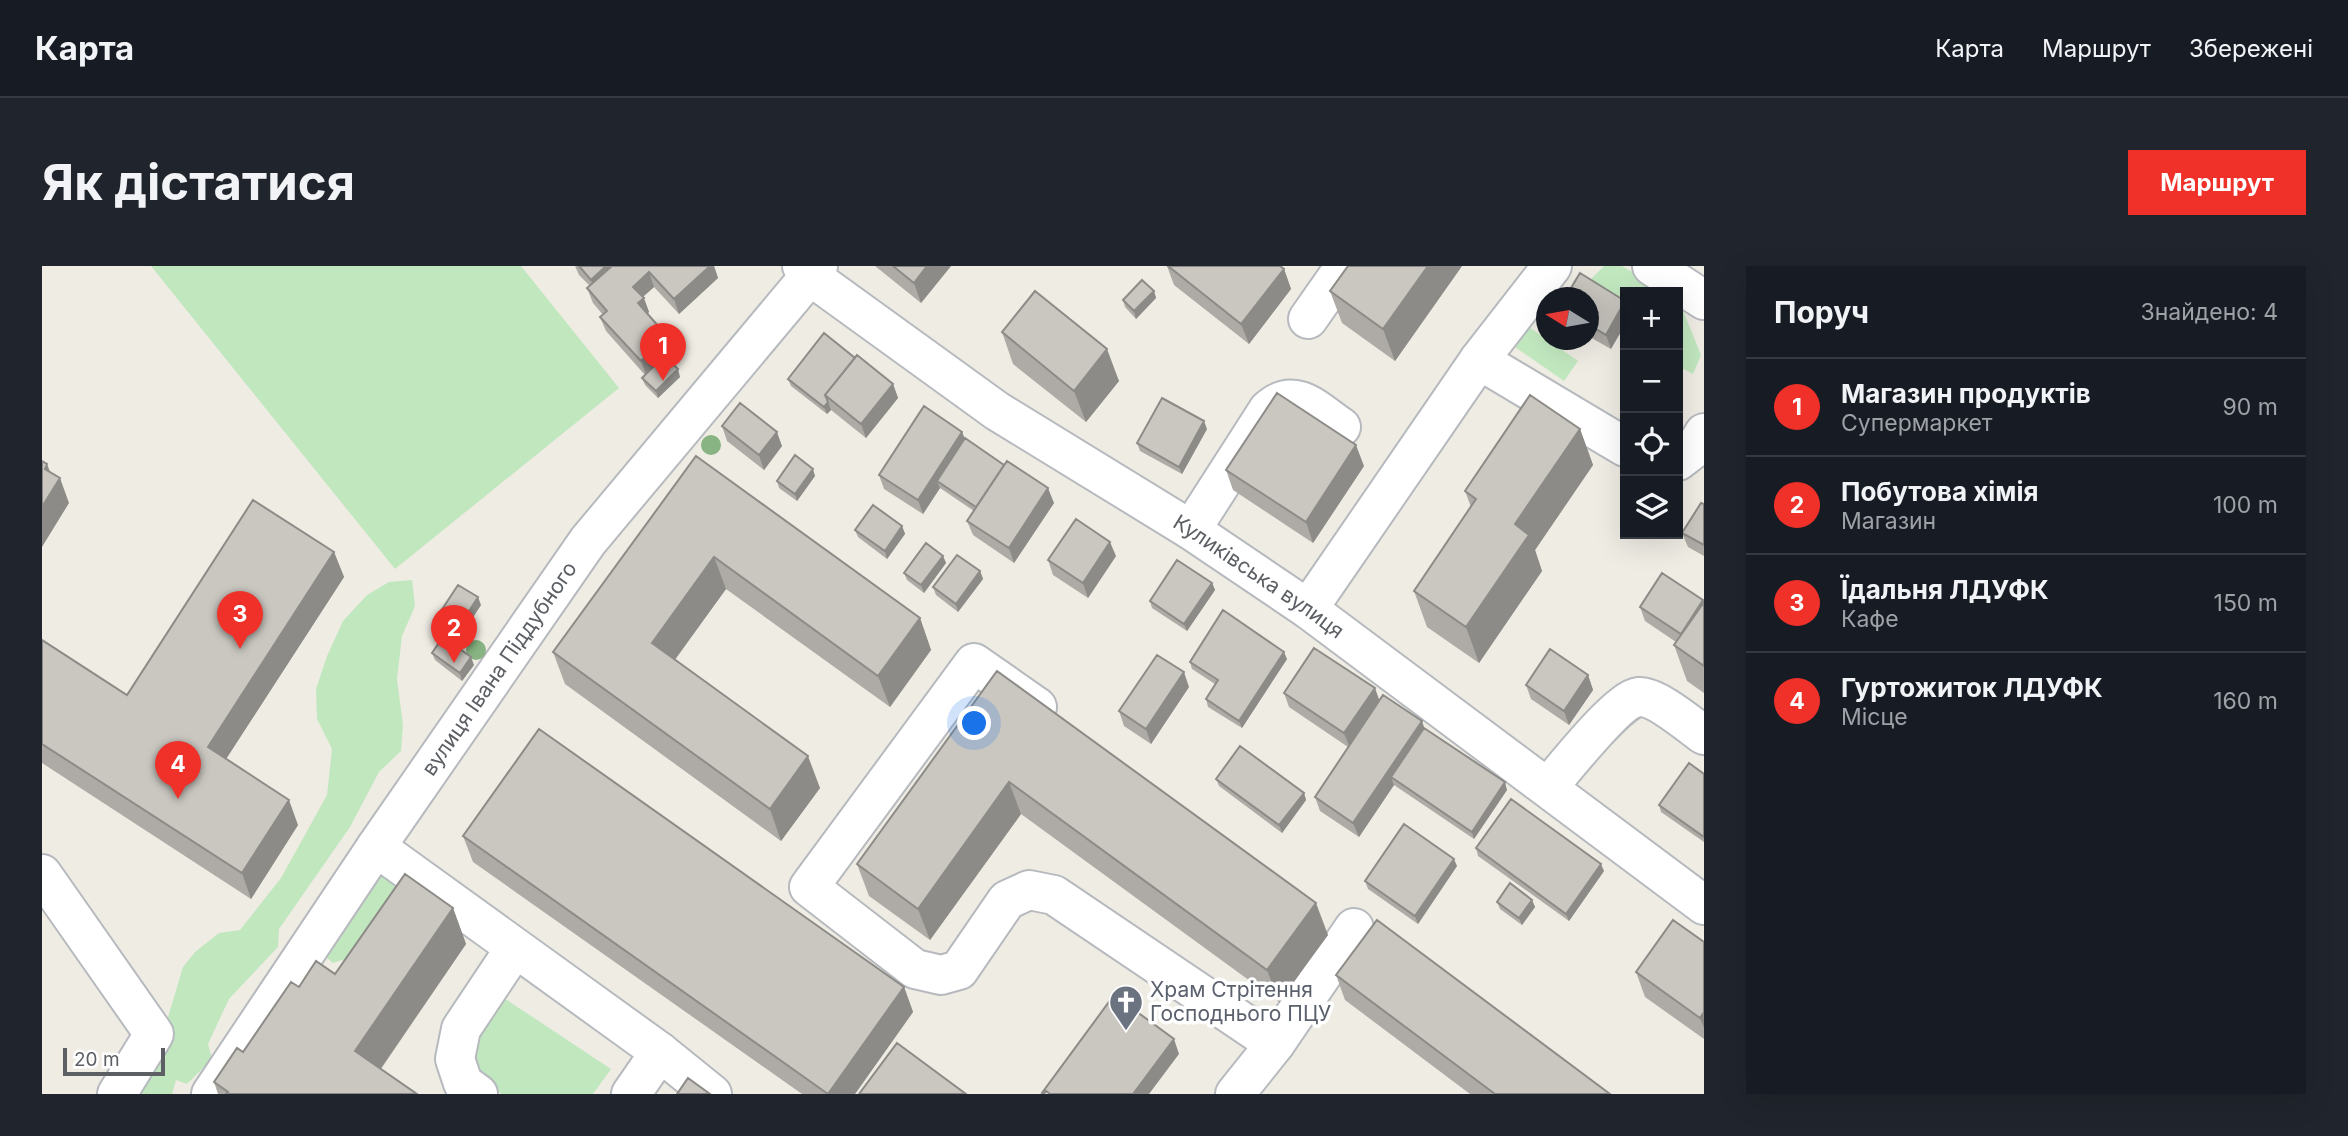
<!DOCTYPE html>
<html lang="uk">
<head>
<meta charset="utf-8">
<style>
	:root { --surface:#171b24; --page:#20242c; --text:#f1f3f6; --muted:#9ea1a6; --line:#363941; --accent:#ef312a }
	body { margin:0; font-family:Inter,sans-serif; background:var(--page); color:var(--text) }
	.controls { position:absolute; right:21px; top:21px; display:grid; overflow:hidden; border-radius:0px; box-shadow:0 7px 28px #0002 }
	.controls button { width:63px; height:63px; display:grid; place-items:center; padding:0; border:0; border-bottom:2px solid var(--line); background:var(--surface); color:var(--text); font:35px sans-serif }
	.compass { position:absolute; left:1494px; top:21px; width:63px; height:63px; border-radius:50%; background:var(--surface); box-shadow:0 7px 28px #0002; rotate:281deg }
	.scale { position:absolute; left:21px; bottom:18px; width:102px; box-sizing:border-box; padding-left:7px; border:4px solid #5c6065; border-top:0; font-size:19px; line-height:24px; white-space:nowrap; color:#5c6065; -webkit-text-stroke:5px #fff; paint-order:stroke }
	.you { position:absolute; left:933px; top:458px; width:24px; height:24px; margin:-18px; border:5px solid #fff; border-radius:50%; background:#1a73e8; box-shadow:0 0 0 10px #1a73e833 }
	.badge { display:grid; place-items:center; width:46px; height:46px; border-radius:50%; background:var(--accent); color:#fff; font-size:23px; font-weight:700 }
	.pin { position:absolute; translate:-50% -58px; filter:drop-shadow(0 2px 4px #0008) }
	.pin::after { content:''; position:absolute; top:37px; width:24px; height:21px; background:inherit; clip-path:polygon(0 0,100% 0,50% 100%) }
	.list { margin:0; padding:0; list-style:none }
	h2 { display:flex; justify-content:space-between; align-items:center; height:91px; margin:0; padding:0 28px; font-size:30px }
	h2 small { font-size:23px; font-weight:400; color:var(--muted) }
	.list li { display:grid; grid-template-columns:46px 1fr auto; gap:21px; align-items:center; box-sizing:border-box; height:98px; padding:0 28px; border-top:2px solid var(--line) }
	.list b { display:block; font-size:26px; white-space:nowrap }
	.list p { margin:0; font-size:23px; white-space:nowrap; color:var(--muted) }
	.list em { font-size:23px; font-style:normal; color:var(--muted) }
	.icon { flex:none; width:38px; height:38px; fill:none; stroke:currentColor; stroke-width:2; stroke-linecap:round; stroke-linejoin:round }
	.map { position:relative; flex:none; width:1662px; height:828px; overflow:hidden; border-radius:0px }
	header { display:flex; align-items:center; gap:42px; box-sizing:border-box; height:98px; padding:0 35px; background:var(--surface); border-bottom:2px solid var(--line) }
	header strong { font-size:33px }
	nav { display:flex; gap:38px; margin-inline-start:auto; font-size:24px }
	.intro { display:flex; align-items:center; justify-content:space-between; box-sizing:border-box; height:168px; padding:0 42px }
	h1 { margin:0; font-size:49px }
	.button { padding:18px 32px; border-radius:0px; background:var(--accent); color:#fff; font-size:24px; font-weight:700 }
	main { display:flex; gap:42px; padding:0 42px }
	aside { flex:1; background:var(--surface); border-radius:0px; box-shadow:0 7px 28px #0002 }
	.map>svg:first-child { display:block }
</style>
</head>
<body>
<header>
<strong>Карта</strong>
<nav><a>Карта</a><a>Маршрут</a><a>Збережені</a></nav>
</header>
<div class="intro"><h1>Як дістатися</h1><a class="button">Маршрут</a></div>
<main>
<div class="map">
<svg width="1662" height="828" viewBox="0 0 1662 828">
	<rect width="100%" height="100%" fill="#efece4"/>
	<path fill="#c1e7bf" d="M109,0H479L577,122L353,303Z
		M1562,0H1580L1625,26H1583V36L1546,16Z
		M1636,32L1659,89L1651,108L1636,100Z
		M1487,61L1536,95L1522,115L1473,81Z
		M370,314L373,340L360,370L355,413L361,459L359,485L337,506L308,561L237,663L236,681L187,733L166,778L170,793L145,818L134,814L130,828H68L123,761L141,701L153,686L177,667L198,664L239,612L285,529L290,483L275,453L274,423L285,390L301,355L325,329L347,316Z
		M324,602L353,612L365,640L321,687L291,697L267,677Z
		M450,733L465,734L569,803L551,828H460L432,809L426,767Z"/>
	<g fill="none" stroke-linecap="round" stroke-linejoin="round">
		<g stroke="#b6babe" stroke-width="42">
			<g id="minor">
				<path id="s1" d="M760,0L767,9L955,145L1149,264L1266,343L1662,639"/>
				<path d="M1610,0L1662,34"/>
				<path d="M1266,53L1303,0"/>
				<path d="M1437,94L1583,181"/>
				<path d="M1636,195L1653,182L1662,167"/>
				<path d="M1149,264L1226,144C1253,119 1275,145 1299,161"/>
				<path d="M1266,343L1437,94L1510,0"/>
				<path d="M995,441L932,397L767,621L873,703L899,709L917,704L965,634L987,624L1012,629L1233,778"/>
				<path d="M1506,521C1522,503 1576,433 1597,431C1614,430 1648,459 1662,469"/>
				<path d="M334,581L618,786L670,828"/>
				<path d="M0,608L112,768L75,828"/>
				<path id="s2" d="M169,828L334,581L546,275L776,0"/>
				<path d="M436,828L421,817L413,793L419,763L473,682"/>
				<path d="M589,828L618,786"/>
				<path d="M1193,828L1233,778L1312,662"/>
			</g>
		</g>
		<use href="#minor" stroke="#fff" stroke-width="38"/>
	</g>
	<g fill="#87b482">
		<circle cx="669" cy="179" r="10"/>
		<circle cx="434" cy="384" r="10"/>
	</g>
	<path fill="#aeaba6" d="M533,0H672L676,12L637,48L612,21L601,31L607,46L605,48L625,70L630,84L623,91L638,111L616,132L603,119L600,112L603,109L564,65L558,51L561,49L551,37L545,22L548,20L537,9Z
		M833,0H909L879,37Z
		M1125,0L1242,3L1249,23L1207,78L1132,19Z
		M1420,0L1353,95L1300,57L1288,25Z
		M1112,25L1114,32L1094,53L1083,41L1081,34Z
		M1546,32L1583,35L1569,83L1546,70Z
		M960,66L1077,115L1044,156L971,98Z
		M813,92L851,118L856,132L824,172L789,144L785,148L749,120L746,113Z
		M680,160L740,180L722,204L685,175Z
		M1165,163L1140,208L1098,185L1095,177Z
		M1538,163L1551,199L1493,284L1500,305L1437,397L1385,361L1372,325L1429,241L1423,225Z
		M923,172L1012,237L972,297L931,269L925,255L932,245L898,222L881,248L842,223L837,209Z
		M654,190L878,352L889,384L848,441L684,323L633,393L778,522L739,575L523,418L511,386Z
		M1322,200L1271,277L1191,224L1184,204Z
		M773,210L755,235L737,222L735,215Z
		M1662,238V290L1646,281L1640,267Z
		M860,260L863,268L845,293L816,271L813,264Z
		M292,286L302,311L184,493L256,559L209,633L0,497V374L85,429Z
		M901,290L904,297L882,327L865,314L862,307Z
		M1074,290L1046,332L1011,309L1006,294Z
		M938,305L941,313L916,346L894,329L891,321Z
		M1170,317L1173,324L1145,365L1110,342L1108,335Z
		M1661,334L1662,336V427L1645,415L1632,379L1634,376L1603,355L1598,341Z
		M439,339L418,371L398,359L395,351Z
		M390,387L432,399L420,415L393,394Z
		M1245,393L1200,462L1166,441L1164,433L1173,418L1150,403L1148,396Z
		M955,405L1286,669L1237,736L979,548L888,674L827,630L815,598Z
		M1546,409L1551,424L1527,459L1489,433L1484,419Z
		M1147,421L1109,478L1082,460L1077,445Z
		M1242,427L1337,435L1382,462L1465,524L1432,573L1352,519L1317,571L1278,545L1273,531L1306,481L1247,441Z
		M1662,508V576L1619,546L1617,539Z
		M1174,513L1262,527L1264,534L1240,567L1177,520Z
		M421,570L862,721L871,746L813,828H760L431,596Z
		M1434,582L1562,605L1527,655L1436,590Z
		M1415,600L1376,658L1326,623L1323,615Z
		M1490,634L1493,641L1480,659L1458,643L1455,636Z
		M411,642L424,678L339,803L375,828H176L172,816L201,786L257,721L293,708Z
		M1662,676V773L1603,731L1594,706Z
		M1294,709L1568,828H1428L1303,734Z"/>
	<path fill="#8d8b87" d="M564,0H585L555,28L549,14Z
		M668,0H672L676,12L637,48L632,33Z
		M885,0H909L879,37L872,17Z
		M1386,0H1420L1353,95L1341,63Z
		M1242,3L1249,23L1207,78L1199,58Z
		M607,6L612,21L596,35L591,21Z
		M1112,25L1114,32L1094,53L1092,45Z
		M602,32L607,46L601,52L596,37Z
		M1583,37V59L1569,83L1564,69Z
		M625,70L630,84L604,109L599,95Z
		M1065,83L1077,115L1044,156L1032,125Z
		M636,103L638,111L616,132L614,125Z
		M851,118L856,132L824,172L819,158Z
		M786,136L789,144L785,148L782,141Z
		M1162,155L1165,163L1140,208L1137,201Z
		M1538,163L1551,199L1493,284L1500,305L1437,397L1424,361L1473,258Z
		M735,166L740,180L722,204L717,189Z
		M920,166L926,180L895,215L898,222L881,248L876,234Z
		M1314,179L1322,200L1271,277L1264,256Z
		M5,198L13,219L18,212L27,237L0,281V241L3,203Z
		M771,203L773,210L755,235L753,228Z
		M1006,222L1012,237L972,297L967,282Z
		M860,260L863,268L845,293L843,285Z
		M1068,276L1074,290L1046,332L1041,317Z
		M292,286L302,311L175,507L166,481Z
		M901,290L904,297L882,327L879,319Z
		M672,291L684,323L622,409L610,377Z
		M938,305L941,313L916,346L914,338Z
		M1170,317L1173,324L1145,365L1142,358Z
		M436,331L439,339L418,371L415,364Z
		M1661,334L1662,338L1644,382L1639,368Z
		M878,352L889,384L848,441L836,410Z
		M1242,386L1245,393L1200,462L1197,455Z
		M429,391L432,399L420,415L418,407Z
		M1142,406L1147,421L1109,478L1104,463Z
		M1546,409L1551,424L1527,459L1522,445Z
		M1333,422L1338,436L1308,482L1302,467Z
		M1380,455L1385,470L1349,511L1352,519L1317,571L1311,557Z
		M766,490L778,522L739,575L728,543Z
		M967,516L979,548L888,674L876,643Z
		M1463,516L1465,524L1432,573L1430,566Z
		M1262,527L1264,534L1240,567L1237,559Z
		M247,534L256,559L209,633L200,607Z
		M1412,593L1415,600L1376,658L1373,650Z
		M1559,598L1562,605L1527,655L1524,648Z
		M1490,634L1493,641L1480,659L1477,652Z
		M1274,637L1286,669L1237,736L1225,704Z
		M411,642L424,678L326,821L313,785Z
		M862,721L871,746L813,828H786Z
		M1662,746V762L1658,752Z
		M1132,773L1137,788L1107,828H1091Z"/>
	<path fill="#cac7c1" stroke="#8d8b87" stroke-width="2" d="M537,0H564L549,14Z
		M570,0H668L632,33L607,6L591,21L602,32L596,37L625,70L599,95L558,51L565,45L545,22Z
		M851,0H885L872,17Z
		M1126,0H1238L1242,3L1199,58Z
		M1306,0H1386L1341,63L1288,25Z
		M1538,7L1583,35L1564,69L1546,58V32H1523Z
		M1100,14L1112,25L1092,45L1081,34Z
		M993,25L1065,83L1032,125L960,66Z
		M782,67L813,92L783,129L786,136L782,141L746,113Z
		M815,89L851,118L819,158L783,129Z
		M622,90L636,103L614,125L600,112Z
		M1235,127L1314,179L1264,256L1184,204Z
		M1488,129L1538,163L1473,258L1487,269L1424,361L1372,325L1434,233L1423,225Z
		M1120,132L1162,155L1137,201L1095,177Z
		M698,137L735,166L717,189L680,160Z
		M882,140L920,166L876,234L837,209Z
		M923,172L962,199L934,241L895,215Z
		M753,189L771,203L753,228L735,215Z
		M654,190L878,352L836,410L672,291L610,377L766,490L728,543L511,386Z
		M0,195L5,198L3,203L18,212L0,241Z
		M965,195L1006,222L967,282L925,255Z
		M211,234L292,286L166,481L247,534L200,607L0,478V374L85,429Z
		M1659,237L1662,238V279L1640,267Z
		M831,239L860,260L843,285L813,264Z
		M1034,253L1068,276L1041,317L1006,294Z
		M884,277L901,290L879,319L862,307Z
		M915,289L938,305L914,338L891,321Z
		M1135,294L1170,317L1142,358L1108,335Z
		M1620,307L1661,334L1639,368L1598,341Z
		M416,319L436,331L415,364L395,351Z
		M1662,336V400L1632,379Z
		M1181,344L1242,386L1197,455L1164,433L1176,414L1148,396Z
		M401,371L429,391L418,407L390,387Z
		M1272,382L1333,422L1302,467L1242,427Z
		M1508,383L1546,409L1522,445L1484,419Z
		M1115,389L1142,406L1104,463L1077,445Z
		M955,405L1274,637L1225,704L967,516L876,643L815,598Z
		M1341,429L1380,455L1311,557L1273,531Z
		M1382,462L1463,516L1430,566L1349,511Z
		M497,463L862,721L786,828L421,570Z
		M1198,480L1262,527L1237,559L1174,513Z
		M1647,497L1662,508V571L1617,539Z
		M1469,533L1559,598L1524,648L1434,582Z
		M1362,558L1412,593L1373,650L1323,615Z
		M363,608L411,642L313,785L375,828H184L186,826L172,816L195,782L201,786L249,716L257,721L274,695L293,708Z
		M1468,617L1490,634L1477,652L1455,636Z
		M1335,654L1568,828H1453L1294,709Z
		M1631,654L1662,676V746L1658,752L1594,706Z
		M1072,729L1132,773L1091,828H1008L1004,825L1002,828L1000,827Z
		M855,777L924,828H817Z
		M646,812L668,828H635Z"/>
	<defs>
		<g id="church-pin" transform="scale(1.75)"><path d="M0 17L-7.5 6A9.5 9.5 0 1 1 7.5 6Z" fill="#6b7280" stroke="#fff"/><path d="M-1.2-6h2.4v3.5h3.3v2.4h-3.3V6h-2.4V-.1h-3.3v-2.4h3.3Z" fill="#fff"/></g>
	</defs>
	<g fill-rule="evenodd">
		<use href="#church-pin" x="1084" y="736"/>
	</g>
	<g text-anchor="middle" stroke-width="7" stroke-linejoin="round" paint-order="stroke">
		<g font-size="21" fill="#5c6065" stroke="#fff">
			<text dy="7" stroke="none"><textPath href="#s1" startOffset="553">Куликівська вулиця</textPath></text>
			<text dy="7" stroke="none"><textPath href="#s2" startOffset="514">вулиця Івана Піддубного</textPath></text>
		</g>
		<g font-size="21" fill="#5b616d" stroke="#fff" text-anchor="start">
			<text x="1108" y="731">Храм Стрітення<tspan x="1108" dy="24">Господнього ПЦУ</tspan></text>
		</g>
	</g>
</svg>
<div class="controls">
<button>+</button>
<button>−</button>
<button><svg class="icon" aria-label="locate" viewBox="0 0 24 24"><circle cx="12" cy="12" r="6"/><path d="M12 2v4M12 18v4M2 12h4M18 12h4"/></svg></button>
<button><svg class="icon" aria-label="layers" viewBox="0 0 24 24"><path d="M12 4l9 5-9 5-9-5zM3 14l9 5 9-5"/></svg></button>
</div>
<svg class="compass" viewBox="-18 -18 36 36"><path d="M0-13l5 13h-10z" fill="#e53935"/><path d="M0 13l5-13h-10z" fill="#9ea1a6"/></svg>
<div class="scale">20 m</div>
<div class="you"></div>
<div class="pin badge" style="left:621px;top:115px">1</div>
<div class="pin badge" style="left:412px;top:397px">2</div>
<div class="pin badge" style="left:198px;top:383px">3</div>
<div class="pin badge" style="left:136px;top:533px">4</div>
</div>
<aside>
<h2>Поруч<small>Знайдено: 4</small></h2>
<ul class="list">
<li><span class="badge">1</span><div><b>Магазин продуктів</b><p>Супермаркет</p></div><em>90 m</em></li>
<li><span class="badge">2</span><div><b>Побутова хімія</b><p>Магазин</p></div><em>100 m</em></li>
<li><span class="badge">3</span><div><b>Їдальня ЛДУФК</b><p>Кафе</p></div><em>150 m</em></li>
<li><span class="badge">4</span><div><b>Гуртожиток ЛДУФК</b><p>Місце</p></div><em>160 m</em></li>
</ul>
</aside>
</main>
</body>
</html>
